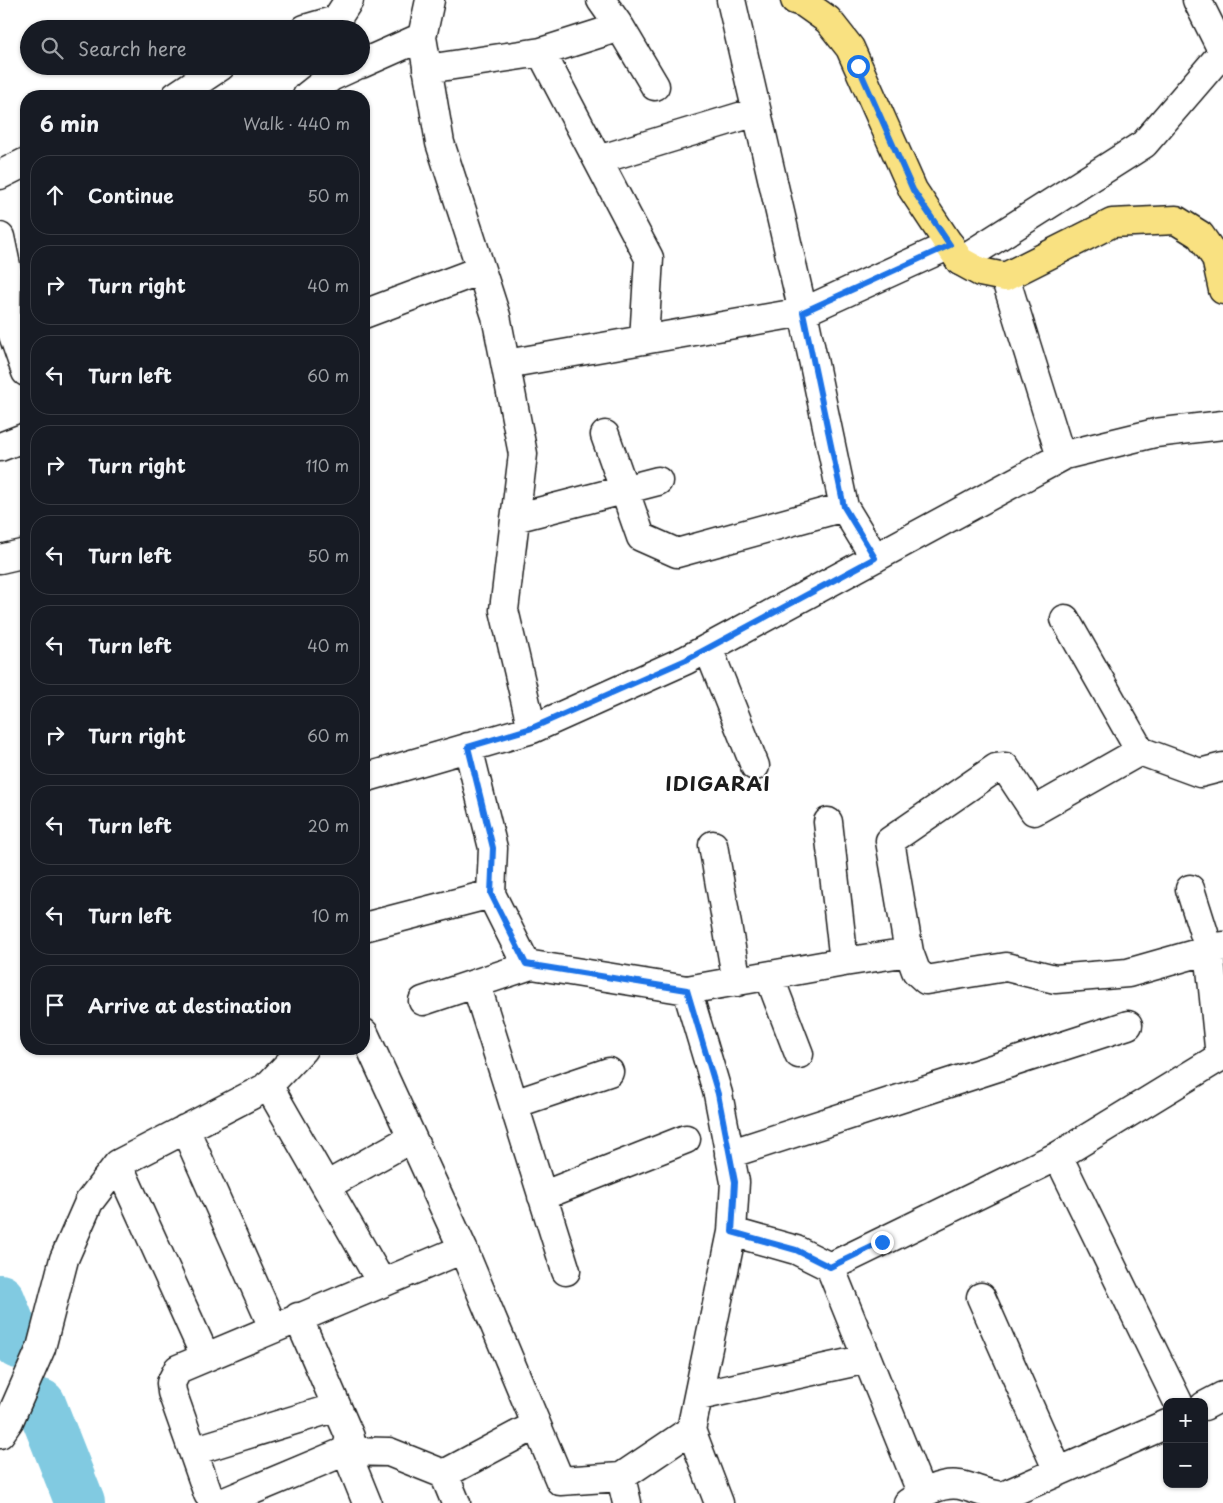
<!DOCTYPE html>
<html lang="en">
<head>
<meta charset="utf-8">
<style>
	:root { --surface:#171b24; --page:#20242c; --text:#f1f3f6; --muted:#9ea1a6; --line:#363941 }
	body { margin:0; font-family:"Playpen Sans",sans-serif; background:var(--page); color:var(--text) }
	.controls { position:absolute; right:15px; bottom:15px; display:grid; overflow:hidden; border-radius:10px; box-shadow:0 1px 4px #0004 }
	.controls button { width:45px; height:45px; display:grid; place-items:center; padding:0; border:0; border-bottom:1px solid var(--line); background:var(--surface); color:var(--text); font:25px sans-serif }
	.stop { position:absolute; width:15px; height:15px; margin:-11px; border:4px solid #1a73e8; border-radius:50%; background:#fff }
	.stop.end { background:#1a73e8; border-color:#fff; box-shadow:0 1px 5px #0008 }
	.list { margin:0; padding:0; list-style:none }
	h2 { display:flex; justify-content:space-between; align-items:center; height:65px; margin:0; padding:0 20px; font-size:21px }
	h2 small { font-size:16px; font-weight:400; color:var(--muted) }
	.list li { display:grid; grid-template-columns:32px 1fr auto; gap:15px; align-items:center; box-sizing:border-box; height:80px; margin:0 10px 10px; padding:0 10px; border:1px solid var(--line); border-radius:20px }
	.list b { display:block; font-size:19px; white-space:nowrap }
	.list em { font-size:16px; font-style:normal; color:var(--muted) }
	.icon { flex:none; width:28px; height:28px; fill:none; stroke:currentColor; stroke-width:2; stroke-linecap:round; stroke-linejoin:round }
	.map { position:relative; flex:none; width:1223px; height:1503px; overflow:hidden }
	.search { position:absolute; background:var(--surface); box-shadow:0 1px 4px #0004; left:20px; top:20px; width:350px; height:55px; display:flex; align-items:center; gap:12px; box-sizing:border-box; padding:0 18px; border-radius:28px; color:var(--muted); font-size:19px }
	.panel { position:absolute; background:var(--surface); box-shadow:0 1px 4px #0004; left:20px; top:90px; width:350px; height:965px; border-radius:20px }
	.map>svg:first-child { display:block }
</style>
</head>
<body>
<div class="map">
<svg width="1223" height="1503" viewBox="0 0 1223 1503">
	<rect width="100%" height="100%" fill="#fff"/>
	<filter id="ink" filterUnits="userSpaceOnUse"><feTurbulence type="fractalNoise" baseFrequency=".02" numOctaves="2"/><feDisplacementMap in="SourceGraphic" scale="10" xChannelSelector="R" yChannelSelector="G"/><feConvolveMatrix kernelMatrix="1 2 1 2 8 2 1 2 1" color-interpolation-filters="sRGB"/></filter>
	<g filter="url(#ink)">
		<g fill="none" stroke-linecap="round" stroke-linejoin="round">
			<path stroke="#81cae1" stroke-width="50" d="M0,1299L18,1344
				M41,1404L80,1503"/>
			<g stroke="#1c1c1c" stroke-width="31">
				<path id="minor" d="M430,0L422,37L440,143L496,316L523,454L504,610L532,729
					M601,0L620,27L655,86
					M731,0L803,312L844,507L875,558
					M1197,0L1223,52
					M305,29L336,20L349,0
					M541,52L649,258L644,340
					M361,64L422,37
					M427,69L541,52L620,27
					M176,96L221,66
					M307,96L331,77L355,66
					M598,160L756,112
					M0,175L26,162
					M0,237L7,270L6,315L26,372
					M960,261L1144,144L1223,52
					M1005,277L1061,457
					M364,314L481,270
					M506,364L803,312L950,245
					M605,435L641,537L677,553L844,507
					M0,447L26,437
					M515,518L658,481
					M0,559L26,553
					M1065,619L1140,751L1200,773L1223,767
					M708,648L755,766
					M468,747L493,848L491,894
					M364,778L532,729L686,660L1065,455L1155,433L1223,425
					M828,822L844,962
					M713,845L737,982
					M364,927L491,894L526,964L687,990L718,1094L735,1182L732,1232L691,1430L621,1477L560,1481L463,1249L364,1033
					M909,952L916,971L926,980L1006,967L1055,979L1128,973L1223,946
					M769,976L799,1054
					M476,984L566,1271
					M687,990L844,962L909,952L890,841L996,768L1005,767L1034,811L1140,751
					M423,1001L531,965
					M268,1085L381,1282
					M514,1104L609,1072
					M185,1129L273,1327
					M729,1154L1128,1025
					M1058,1156L1220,1057L1209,949L1190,889
					M118,1164L205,1356
					M326,1186L412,1138
					M542,1196L686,1139
					M732,1232L796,1250L830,1267
					M981,1297L1058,1471
					M699,1396L867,1359
					M1204,1406L1223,1396
					M691,1430L719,1503
					M0,1434L9,1421L41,1348L64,1259L89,1202L118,1164L267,1087L303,1049
					M193,1451L337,1407
					M444,1474L456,1503
					M621,1477L627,1503
					M922,1494L830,1267L1058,1156L1178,1402
					M218,1503L208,1494L172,1392L171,1383L178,1369L463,1249
					M222,1503L346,1451L350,1437L298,1317
					M367,1503L346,1451L389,1452L444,1474L536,1425
					M908,1503C923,1493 940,1482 960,1485C975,1488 987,1495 1003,1496L1167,1424"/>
			</g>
			<g stroke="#1c1c1c" stroke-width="31">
				<path id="major" d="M795,0L804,3L828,20L850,48L913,190L960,261L980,272L1005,277L1112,223L1176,220L1200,235L1216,258L1223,290"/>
			</g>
			<use href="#minor" stroke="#fff" stroke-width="28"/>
			<use href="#major" stroke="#f9e181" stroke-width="28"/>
		</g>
	</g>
	<g fill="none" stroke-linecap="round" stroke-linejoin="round" filter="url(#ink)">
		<path stroke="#1a73e8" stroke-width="6" d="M858,66L913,190L950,245L803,312L844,507L875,558L686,660L532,728L468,747L493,848L491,894L526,964L687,990L718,1094L735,1182L732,1232L796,1250L830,1267L882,1242"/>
	</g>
	<g text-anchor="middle" stroke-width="4" stroke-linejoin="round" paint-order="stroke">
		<g font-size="20" font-weight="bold" letter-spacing="1" fill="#1c1c1c" stroke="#fff">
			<text x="718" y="791">IDIGARAI</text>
		</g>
	</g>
</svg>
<div class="controls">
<button>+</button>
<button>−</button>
</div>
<div class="stop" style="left:858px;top:66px"></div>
<div class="stop end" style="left:882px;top:1242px"></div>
<div class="search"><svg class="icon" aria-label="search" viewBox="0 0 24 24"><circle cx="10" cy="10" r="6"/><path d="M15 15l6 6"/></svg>Search here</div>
<section class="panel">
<h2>6 min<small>Walk · 440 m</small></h2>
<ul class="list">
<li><svg class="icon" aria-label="ahead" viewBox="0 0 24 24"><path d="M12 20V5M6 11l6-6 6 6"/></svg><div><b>Continue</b></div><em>50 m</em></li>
<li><svg class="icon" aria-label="right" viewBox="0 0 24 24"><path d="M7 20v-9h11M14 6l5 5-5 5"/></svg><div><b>Turn right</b></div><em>40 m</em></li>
<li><svg class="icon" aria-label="left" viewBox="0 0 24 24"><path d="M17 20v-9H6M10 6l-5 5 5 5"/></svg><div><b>Turn left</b></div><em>60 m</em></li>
<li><svg class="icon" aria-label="right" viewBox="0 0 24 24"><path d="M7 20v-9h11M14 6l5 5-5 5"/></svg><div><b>Turn right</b></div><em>110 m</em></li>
<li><svg class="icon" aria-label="left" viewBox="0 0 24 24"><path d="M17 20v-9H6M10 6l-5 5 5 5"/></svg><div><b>Turn left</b></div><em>50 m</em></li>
<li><svg class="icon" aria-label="left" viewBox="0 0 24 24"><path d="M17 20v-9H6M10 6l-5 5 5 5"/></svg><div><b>Turn left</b></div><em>40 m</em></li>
<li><svg class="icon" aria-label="right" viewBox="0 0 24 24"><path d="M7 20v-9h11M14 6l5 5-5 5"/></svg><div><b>Turn right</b></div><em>60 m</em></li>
<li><svg class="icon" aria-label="left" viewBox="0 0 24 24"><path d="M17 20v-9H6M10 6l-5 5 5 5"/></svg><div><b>Turn left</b></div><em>20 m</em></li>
<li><svg class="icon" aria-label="left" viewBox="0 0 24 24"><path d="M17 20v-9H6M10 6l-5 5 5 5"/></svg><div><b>Turn left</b></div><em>10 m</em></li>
<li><svg class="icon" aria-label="arrive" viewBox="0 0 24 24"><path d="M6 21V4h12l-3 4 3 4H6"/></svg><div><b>Arrive at destination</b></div></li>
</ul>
</section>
</div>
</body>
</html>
